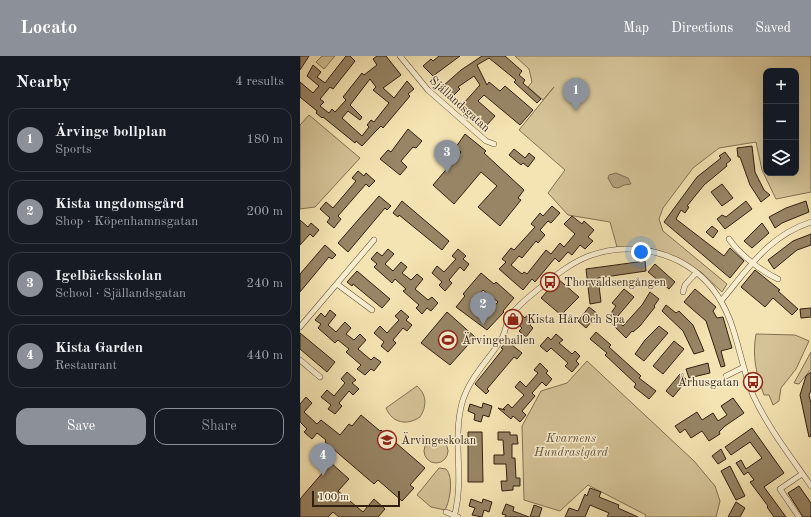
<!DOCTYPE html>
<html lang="en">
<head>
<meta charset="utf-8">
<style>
	:root { --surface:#171b24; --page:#20242c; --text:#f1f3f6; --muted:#9ea1a6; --line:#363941; --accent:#8c9099 }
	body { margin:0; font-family:"Old Standard TT",serif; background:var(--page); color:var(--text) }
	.controls { position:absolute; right:12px; top:12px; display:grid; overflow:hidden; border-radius:8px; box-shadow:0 4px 16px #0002 }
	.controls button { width:36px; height:36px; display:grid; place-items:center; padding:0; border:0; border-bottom:1px solid var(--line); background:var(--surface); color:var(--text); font:20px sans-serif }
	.scale { position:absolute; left:12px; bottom:10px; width:88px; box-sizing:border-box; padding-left:4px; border:2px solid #321f10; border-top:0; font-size:11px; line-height:14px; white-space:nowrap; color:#321f10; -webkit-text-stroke:3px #f8edce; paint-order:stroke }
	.you { position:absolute; left:341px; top:196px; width:14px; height:14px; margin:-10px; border:3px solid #fff; border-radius:50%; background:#1a73e8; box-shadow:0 0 0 6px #1a73e833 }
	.badge { display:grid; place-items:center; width:26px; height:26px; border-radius:50%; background:var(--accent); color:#fff; font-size:13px; font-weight:700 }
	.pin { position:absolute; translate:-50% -33px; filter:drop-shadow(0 1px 2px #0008) }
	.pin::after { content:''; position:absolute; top:21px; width:14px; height:12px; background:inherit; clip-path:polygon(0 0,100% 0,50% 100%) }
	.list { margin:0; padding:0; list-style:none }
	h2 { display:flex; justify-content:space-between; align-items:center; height:52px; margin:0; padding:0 16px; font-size:17px }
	h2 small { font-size:13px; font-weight:400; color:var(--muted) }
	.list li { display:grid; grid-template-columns:26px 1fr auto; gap:12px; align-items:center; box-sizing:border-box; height:64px; margin:0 8px 8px; padding:0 8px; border:1px solid var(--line); border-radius:12px }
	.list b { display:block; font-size:15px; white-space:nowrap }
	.list p { margin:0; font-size:13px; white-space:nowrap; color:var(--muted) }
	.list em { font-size:13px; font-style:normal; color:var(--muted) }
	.actions { display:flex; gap:8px; padding:12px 16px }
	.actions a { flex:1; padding:9px 0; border:1px solid var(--accent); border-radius:12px; text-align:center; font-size:14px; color:var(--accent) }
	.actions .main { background:var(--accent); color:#fff }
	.icon { flex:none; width:22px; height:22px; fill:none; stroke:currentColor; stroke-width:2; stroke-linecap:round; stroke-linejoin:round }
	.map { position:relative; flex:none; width:511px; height:461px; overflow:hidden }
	header { display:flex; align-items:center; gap:24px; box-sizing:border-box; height:56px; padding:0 20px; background:var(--accent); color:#fff }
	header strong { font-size:19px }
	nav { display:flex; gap:22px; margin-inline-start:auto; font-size:14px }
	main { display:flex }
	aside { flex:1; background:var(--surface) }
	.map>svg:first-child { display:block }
</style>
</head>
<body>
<header>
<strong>Locato</strong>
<nav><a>Map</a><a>Directions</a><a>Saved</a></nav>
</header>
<main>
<aside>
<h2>Nearby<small>4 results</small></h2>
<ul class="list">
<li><span class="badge">1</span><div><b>Ärvinge bollplan</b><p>Sports</p></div><em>180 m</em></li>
<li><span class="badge">2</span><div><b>Kista ungdomsgård</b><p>Shop · Köpenhamnsgatan</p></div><em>200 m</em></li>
<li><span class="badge">3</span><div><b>Igelbäcksskolan</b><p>School · Själlandsgatan</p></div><em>240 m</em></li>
<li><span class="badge">4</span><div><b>Kista Garden</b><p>Restaurant</p></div><em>440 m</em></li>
</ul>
<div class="actions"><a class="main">Save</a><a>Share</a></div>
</aside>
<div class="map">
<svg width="511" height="461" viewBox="0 0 511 461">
	<rect width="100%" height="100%" fill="#f5e4b3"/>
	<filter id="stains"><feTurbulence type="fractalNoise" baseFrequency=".005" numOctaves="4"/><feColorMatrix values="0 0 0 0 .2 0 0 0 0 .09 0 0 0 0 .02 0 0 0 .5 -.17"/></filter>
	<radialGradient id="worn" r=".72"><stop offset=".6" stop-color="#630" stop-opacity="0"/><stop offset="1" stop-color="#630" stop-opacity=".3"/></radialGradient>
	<path fill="#d4c397" stroke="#837154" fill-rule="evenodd" d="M22,0H35L24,13L16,6Z
		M215,0H511V136L476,143L462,114L456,86L419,92L393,112L363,152L359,163L363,175L427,228L422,236L401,216L363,196L349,192L317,191L310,166L268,159L248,137L265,114L219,74L254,31L243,44L228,31L232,26L229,13ZM466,15H496V117H466Z
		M9,59L60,102L15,151L0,153V69Z
		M456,278L495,279L509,285L496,313L481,332L479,345L473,349L469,339H464C456,318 452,300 456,278Z
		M511,296V313L499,328L494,327Z
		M287,305L394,405L415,430L420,445L416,461H345L346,459L288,429L260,455L224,444L222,370L241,335L267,327Z
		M117,330C127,339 127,350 120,361C107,370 92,367 86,352Z
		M124 395a12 12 0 1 1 24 0a12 12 0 1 1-24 0Z
		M139,412L146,413C154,421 150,445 145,454L131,451L117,439Z"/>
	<path fill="#b3a17c" stroke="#7f6d51" d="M316,117L328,122L331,128L324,129L318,132L313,131L308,122L309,119Z"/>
	<path fill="#978565" stroke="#321f10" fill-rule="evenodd" d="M0,0H9L0,14Z
		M46,0H50L55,5L33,33L30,31L20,43L24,46L20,50L29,57L32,53L35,56L46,44L43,41L62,17L64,19L77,9L73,3L77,0H86L101,19L83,32L94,42L107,25L114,33L108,38L110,40L83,72L81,70L75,76L62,90L56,85L55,87L23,61L22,62L16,57L17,55L0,41V26L13,37L19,30L7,20L13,9L21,16L17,21L25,27ZM70,23L76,31L73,34L89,47L74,66L71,64L67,69L69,71L62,80L42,62L48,55L60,64L62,61L50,49Z
		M139,0H160L133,20L123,10L131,3L133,5Z
		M182,0H205L222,15L219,19L225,24L223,27L241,43L237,47L214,26L216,24L189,2L177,9L187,29L189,26L200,35L205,30L233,54L220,69L184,39L178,45L195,60L186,70L163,48L180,29L174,20L158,31L160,33L153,40L143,30L161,14Z
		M108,73L122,85L116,92L113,91L101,105L107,111L100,119L80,103L88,94L91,96Z
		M165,78L186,95L184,97L224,134L218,142L221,144L200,170L178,151L197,130L181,116L154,148L133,129L161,96L156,91Z
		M452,90L455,116L464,134L470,139L461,146L450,129L440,101H438L437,92Z
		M214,93L225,102L229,97L235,102L228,111L223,107L221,109L209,99Z
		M425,96L431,104L426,108L427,110L404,129L387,150L389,151L385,157L381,154L376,163L424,200L430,192L444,205L430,222L364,166L397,121L421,102L419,100Z
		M58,115L64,120L66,117L75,125L69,131L66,128L38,160L41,163L34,172L27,166L30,162L20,153L26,146L33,152L56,125L52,122Z
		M422,128L433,142L422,150L411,136Z
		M79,140L91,150L87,154L85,152L48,196L38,187Z
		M102,145L149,185L142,194L99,159L98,161L93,157Z
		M446,145L452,153L425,173L417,163L422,159L426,161Z
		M506,145L509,156L482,167L475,172L469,161L486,152Z
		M252,150L260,157L251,167L248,165L240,174L245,179L238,187L236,185L222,202L219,200L211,209L222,218L224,216L227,218L246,194L251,198L260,187L264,191L275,178L264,168L272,160L282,168L284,165L294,174L288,181L293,185L285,193L280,189L272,199L268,196L259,206L255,202L235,226L232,223L223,234L199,213L206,206L202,203L211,192L214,194L235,171L231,168L240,157L243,160Z
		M0,164L8,171L11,167L19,174L13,181L10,178L0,189Z
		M462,167L469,177L452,192L444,185Z
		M412,170L418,175L413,182L406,176Z
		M511,178V189L497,194L474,213L468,204L493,185Z
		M25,189L36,199L32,203L29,201L0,236V218Z
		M88,193L94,198L85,208L93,215L101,206L107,211L102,217L111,224L117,218L123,223L115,233L128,244L132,241L138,247L131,255L127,252L122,258L116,252L119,249L103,235L106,233L95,223L92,227L74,211L77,208L71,203L77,196L82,200Z
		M158,193L166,200L163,203L169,208L164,215L160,211L149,224L152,227L145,235L139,229L142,226L132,217L137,210L144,216L156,203L152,200Z
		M345,205L346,215L298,222L301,246L290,248L286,213Z
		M355,208L375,226L369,233L348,216Z
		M455,214L480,234L478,235L498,253L492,259L473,242L465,251L441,231Z
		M57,215L90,243L82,252L53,228L52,230L47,226Z
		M181,217L194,228L196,226L214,242L203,255L204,256L187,274L156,251L165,240L163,238ZM183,234L198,246L186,259L172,248Z
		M258,223L279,241L261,259L241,242Z
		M324,233L334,241L317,261L311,257L316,250L312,247Z
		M395,233L416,251L413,255L417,262L423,261L432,292L421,295L425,310L421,311L406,265L384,246Z
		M350,236L359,243L354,250L355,251L340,270L333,276L332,275L326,282L310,266L313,262L323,270L342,249Z
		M366,249L376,257L379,255L393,269L404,295L394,298L383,275L362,255Z
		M289,251L298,258L286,272L278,265Z
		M511,252V261L501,262L500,253Z
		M30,254L36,259L28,269L36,276L45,266L51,272L46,278L54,284L60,278L66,284L58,293L71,304L74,301L81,306L74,315L71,313L65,319L57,313L61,309L46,296L49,293L38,284L35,287L18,272L21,268L15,264L21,257L25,261Z
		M101,254L109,261L106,264L112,269L107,275L103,272L93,284L96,287L88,296L81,290L84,286L74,277L80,270L87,277L99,264L95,260Z
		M147,256L175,281L150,309L121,287Z
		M218,256L225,262L228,258L235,264L230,269L233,272L226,281L219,275L222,272L213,264Z
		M359,270L368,277L344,305L335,298L345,284Z
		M296,276L311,289L309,291L341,320L339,322L356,335L349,343L334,331L336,328L305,299L307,297L290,283Z
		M0,277L35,306L27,316L0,293Z
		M256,278L263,284L259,287L272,298L275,295L280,300L276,305L279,308L272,316L265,310L268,307L251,292L247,296L240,290L248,281L251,284Z
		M207,285L222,297L217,303L214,301L187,333L189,335L186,338L175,328L203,293L201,292Z
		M374,285L384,293L363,318L353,310Z
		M240,307L248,315L246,317L252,323L246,330L242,326L232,337L235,340L222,355L226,359L220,366L213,360L211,363L198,352L205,354L203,353L208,348L212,352L224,339L215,331L220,325L226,331L238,317L234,314Z
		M408,307L410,317L389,322L386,313Z
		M47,316L56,324L52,327L59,333L53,339L49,335L39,347L42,350L35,358L28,353L31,349L21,341L27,334L34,340L45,327L41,323Z
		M511,316V334L509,339L511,348V380L509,381L500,339L506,320Z
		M380,318L387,324L373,341L366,335Z
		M6,341L12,347L4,356L17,368L21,364L40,379L49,368L52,370L61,359L80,375L81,374L125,412L110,429L114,432L102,445L78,424L74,428L25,386L26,384L17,377L12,383L4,376L7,373L0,366V348Z
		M433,342L444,357L425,370L419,376L420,378L409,385L402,375L391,382L385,373L380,377L375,370L397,356L402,364L413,357L418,365L427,359L421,350Z
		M183,347L192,350L189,361L183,359L181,366L174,364L175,358L168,355L170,348L182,352Z
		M452,372L484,417L464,431L486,461H474L467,451L468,450L450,426L454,424L448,416L444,419L436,407L441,404L446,413L462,402L450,386L431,399L425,391Z
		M168,376H182L183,426H168Z
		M198,376H210V379H217L218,388H212V402H215L216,422H220V430H213V434L202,435L201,425H207L206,408H194V399H204L203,384H198Z
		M421,393L426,403L418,408L412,400Z
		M31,407L49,423L38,435L63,456L74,443L85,453L78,461H39L33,456L28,461H0V443Z
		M430,410L445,440L436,444L421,415Z
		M499,430L511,447V461H503L488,437Z
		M290,432L301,436L299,441L319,449L318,452L338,461H307L309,457L290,449L285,461H265L269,452L278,455L285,438L287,440Z
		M171,443L182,447L183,443L192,446L189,456L184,454L182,461L172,459L175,452L169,450Z
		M436,446L445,452L440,461H428Z
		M206,448L214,451L213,455L229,461H205L206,459L202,458Z
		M234,449L242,452L239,461H230Z"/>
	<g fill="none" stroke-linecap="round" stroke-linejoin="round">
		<g stroke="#635039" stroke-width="6">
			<path id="minor" d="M100,0L128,34L186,85L194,88
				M429,183C440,199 461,215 478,223
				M37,228L72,254
				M383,236L385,229L396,217
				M421,245C449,212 468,180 511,166
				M0,271L74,184
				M0,304L20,321
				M426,320L444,311
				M146,456L158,461
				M154,461C165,424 152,384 162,347C169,322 188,305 201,284C206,276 206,265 211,259C219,248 231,239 241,231C256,219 271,207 289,200C332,184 383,196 412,232C437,263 438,303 453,339C468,372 491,401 511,430
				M499,461L480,433L502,418"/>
		</g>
		<use href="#minor" stroke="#f8edce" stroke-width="5"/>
	</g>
	<defs>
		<g id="bus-ring" transform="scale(1)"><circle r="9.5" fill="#f8edce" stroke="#8f2418" stroke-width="1.5"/><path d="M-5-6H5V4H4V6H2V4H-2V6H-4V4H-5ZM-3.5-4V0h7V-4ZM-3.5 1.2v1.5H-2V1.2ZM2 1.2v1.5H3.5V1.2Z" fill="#8f2418"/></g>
		<g id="shop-ring" transform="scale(1)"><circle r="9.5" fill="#f8edce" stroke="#8f2418" stroke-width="1.5"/><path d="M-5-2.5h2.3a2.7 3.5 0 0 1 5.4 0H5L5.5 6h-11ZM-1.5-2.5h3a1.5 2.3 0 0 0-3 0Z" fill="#8f2418"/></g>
		<g id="stadium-ring" transform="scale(1)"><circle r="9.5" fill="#f8edce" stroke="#8f2418" stroke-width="1.5"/><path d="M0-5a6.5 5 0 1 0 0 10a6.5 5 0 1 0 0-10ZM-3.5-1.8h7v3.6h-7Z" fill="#8f2418"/></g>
		<g id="school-ring" transform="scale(1)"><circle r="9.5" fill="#f8edce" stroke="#8f2418" stroke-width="1.5"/><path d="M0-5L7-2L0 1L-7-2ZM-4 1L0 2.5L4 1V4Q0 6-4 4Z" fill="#8f2418"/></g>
	</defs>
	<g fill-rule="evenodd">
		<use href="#bus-ring" x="250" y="226"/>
		<use href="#shop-ring" x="213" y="263"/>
		<use href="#stadium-ring" x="148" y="284"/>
		<use href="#bus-ring" x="453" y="326"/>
		<use href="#school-ring" x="87" y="384"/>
	</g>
	<g text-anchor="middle" stroke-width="3" stroke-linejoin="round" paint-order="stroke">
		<g font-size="12" fill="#321f10" stroke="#f8edce">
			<text transform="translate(160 48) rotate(42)" y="4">Själlandsgatan</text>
		</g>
		<g font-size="12" fill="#321f10" stroke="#f8edce" text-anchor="start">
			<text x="264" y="230">Thorvaldsengången</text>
			<text x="227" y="267">Kista Hår Och Spa</text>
			<text x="162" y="288">Ärvingehallen</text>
			<text x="439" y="330" text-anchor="end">Århusgatan</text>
			<text x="101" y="388">Ärvingeskolan</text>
		</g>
		<g font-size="12" font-style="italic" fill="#635038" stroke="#f8edce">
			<text x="271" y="386">Kvarnens<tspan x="271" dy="14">Hundrastgård</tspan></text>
		</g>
	</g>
	<rect width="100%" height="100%" filter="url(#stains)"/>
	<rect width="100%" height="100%" fill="url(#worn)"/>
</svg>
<div class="controls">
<button>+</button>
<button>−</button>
<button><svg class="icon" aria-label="layers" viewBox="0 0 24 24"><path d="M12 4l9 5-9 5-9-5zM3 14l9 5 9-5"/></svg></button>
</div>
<div class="scale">100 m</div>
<div class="you"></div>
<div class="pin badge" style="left:276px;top:55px">1</div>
<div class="pin badge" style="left:183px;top:269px">2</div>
<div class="pin badge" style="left:147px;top:117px">3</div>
<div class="pin badge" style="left:23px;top:420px">4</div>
</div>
</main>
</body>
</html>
